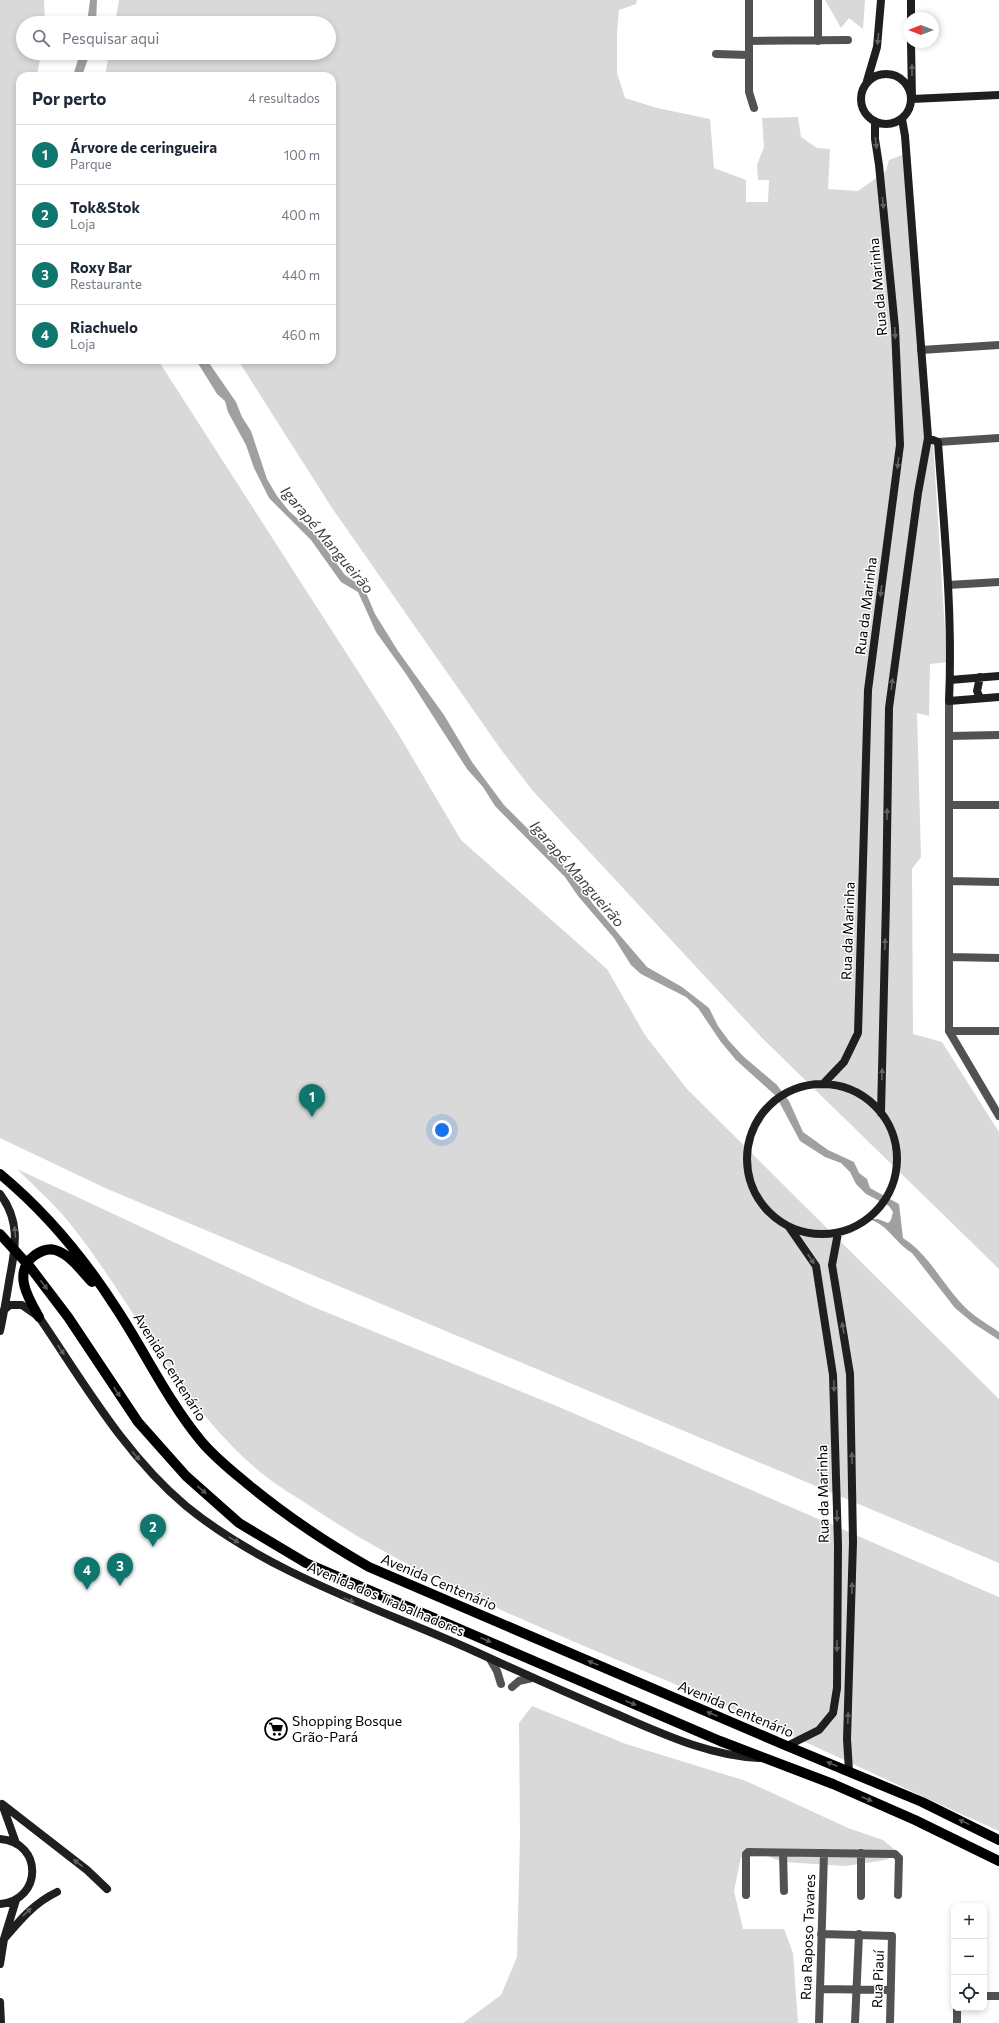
<!DOCTYPE html>
<html lang="pt">
<head>
<meta charset="utf-8">
<style>
	:root { --surface:#fff; --page:#f2f2f3; --text:#1f2937; --muted:#747a83; --line:#e0e1e3; --accent:#0f766e }
	body { margin:0; font-family:Commissioner,sans-serif; background:var(--page); color:var(--text) }
	.controls { position:absolute; right:12px; bottom:12px; display:grid; overflow:hidden; border-radius:8px; box-shadow:0 2px 6px #0003 }
	.controls button { width:36px; height:36px; display:grid; place-items:center; padding:0; border:0; border-bottom:1px solid var(--line); background:var(--surface); color:var(--text); font:20px sans-serif }
	.compass { position:absolute; left:903px; top:12px; width:36px; height:36px; border-radius:50%; background:var(--surface); box-shadow:0 2px 6px #0003; rotate:270deg }
	.you { position:absolute; left:442px; top:1130px; width:14px; height:14px; margin:-10px; border:3px solid #fff; border-radius:50%; background:#1a73e8; box-shadow:0 0 0 6px #1a73e833 }
	.badge { display:grid; place-items:center; width:26px; height:26px; border-radius:50%; background:var(--accent); color:#fff; font-size:13px; font-weight:700 }
	.pin { position:absolute; translate:-50% -33px; filter:drop-shadow(0 1px 2px #0008) }
	.pin::after { content:''; position:absolute; top:21px; width:14px; height:12px; background:inherit; clip-path:polygon(0 0,100% 0,50% 100%) }
	.list { margin:0; padding:0; list-style:none }
	h2 { display:flex; justify-content:space-between; align-items:center; height:52px; margin:0; padding:0 16px; font-size:17px }
	h2 small { font-size:13px; font-weight:400; color:var(--muted) }
	.list li { display:grid; grid-template-columns:26px 1fr auto; gap:12px; align-items:center; box-sizing:border-box; height:60px; padding:0 16px; border-top:1px solid var(--line) }
	.list b { display:block; font-size:15px; white-space:nowrap }
	.list p { margin:0; font-size:13px; white-space:nowrap; color:var(--muted) }
	.list em { font-size:13px; font-style:normal; color:var(--muted) }
	.icon { flex:none; width:22px; height:22px; fill:none; stroke:currentColor; stroke-width:2; stroke-linecap:round; stroke-linejoin:round }
	.map { position:relative; flex:none; width:999px; height:2023px; overflow:hidden }
	.search { position:absolute; background:var(--surface); box-shadow:0 2px 6px #0003; left:16px; top:16px; width:320px; height:44px; display:flex; align-items:center; gap:10px; box-sizing:border-box; padding:0 14px; border-radius:22px; color:var(--muted); font-size:15px }
	.panel { position:absolute; background:var(--surface); box-shadow:0 2px 6px #0003; left:16px; top:72px; width:320px; height:292px; border-radius:12px }
	.map>svg:first-child { display:block }
</style>
</head>
<body>
<div class="map">
<svg width="999" height="2023" viewBox="0 0 999 2023">
	<rect width="100%" height="100%" fill="#fff"/>
	<path fill="#d9d9d9" d="M0,0H44L45,23H23V53H41L37,76H20V360H158L399,735L461,840L607,969L645,1035L687,1089L999,1399V1563L105,1188L0,1138Z
		M119,0H637L636,4L619,10L617,33V73L625,98L657,108L710,119L714,168L746,180V202H768L769,180H758L757,165L764,147L762,118L798,117L801,137L817,148L830,149L828,189L858,191L886,171L889,160L907,153L933,442L947,662L930,664L929,716L917,713L921,857L912,869L913,1034L942,1042L999,1132V1269L762,1038L533,791L502,751L332,508L238,360H332V76H105L109,53H329V23H115Z
		M825,0H865L863,29L849,18L841,28Z
		M17,1169L311,1306L559,1407L999,1597V1831C891,1783 786,1731 677,1685C554,1633 427,1584 316,1510C297,1497 277,1486 260,1472C178,1403 134,1303 68,1221C53,1203 34,1186 17,1169Z
		M532,1706L626,1744L746,1781L848,1828L883,1840L900,1854L885,1860L846,1866L783,1862L767,1856L741,1857L734,1891L743,1929H784L793,1953L798,2023H463L501,1995L517,1957L520,1835L519,1723Z"/>
	<path fill="#a0a0a0" d="M90,0H97L96,23H87Z
		M80,53H90L82,76H73Z
		M196,360H207L236,402L242,417L251,431L267,479L277,496L289,511L315,534L345,575L364,588L375,614L398,651L444,715L472,762L504,805L566,867L593,904L647,967L682,987L709,1008L718,1026L729,1041L744,1057L777,1085L789,1101L803,1132L828,1150L854,1162L859,1173L867,1179L870,1188L899,1204L903,1238C928,1254 941,1281 960,1302C970,1314 986,1323 999,1332V1340L973,1323L955,1308L912,1253C895,1243 888,1224 868,1219H878L888,1223L891,1220L893,1212L889,1206L866,1194L856,1184L850,1172L841,1163L825,1157L800,1141L776,1096L736,1060L721,1042L698,1008L686,997L641,974L631,965L614,938L578,896L565,877L495,806L483,787L467,769L406,674L376,632L358,592L341,582L311,540L269,498L254,468L246,445L228,412L225,401L217,394Z"/>
	<g fill="none" stroke-linecap="round" stroke-linejoin="round">
		<path stroke="#525252" stroke-width="8" d="M749,0V92L754,108
			M749,41L848,40
			M818,41V0
			M716,54L749,55
			M921,350L999,345
			M938,442L999,438
			M948,585L999,582
			M949,736L999,735
			M949,805H999
			M949,881L999,882
			M949,957L999,958
			M949,1031V701
			M949,1031L999,1116
			M949,1031H999
			M490,1659L497,1671L501,1684
			M512,1687L519,1681L532,1678
			M783,1853L784,1891
			M746,1895V1854L748,1852L895,1854L899,1858L898,1895
			M861,1896V1853
			M821,1934L892,1936L890,2023
			M820,1989L891,1990
			M984,1996H999
			M957,2008V2023
			M819,2023L824,1853
			M855,2023L859,1934"/>
		<path stroke="#1f1f1f" stroke-width="8" d="M911,0V18
			M911,42L912,99L999,95
			M861 99a25 25 0 1 1 50 0a25 25 0 1 1-50 0Z
			M867,81L877,47L881,0
			M928,438L938,442C944,528 953,614 949,701L999,697
			M950,680L999,676
			M980,698L977,691L980,677
			M823,1084L844,1062L858,1033L868,690L900,445L895,328L879,165L875,139V122
			M747 1159a75 75 0 1 1 150 0a75 75 0 1 1-150 0Z
			M881,1113L886,902L889,708L918,493L928,438L905,136L902,119
			M0,1194C20,1220 16,1246 10,1276C7,1294 4,1313 0,1331
			M838,1233L832,1265L850,1374L853,1542L847,1739L849,1771
			M4,1310L10,1305H22L39,1317C84,1383 124,1454 186,1506C271,1575 376,1607 474,1651C520,1672 567,1693 614,1713C659,1732 708,1756 759,1758
			M787,1746L819,1730L833,1713L837,1688L838,1545L833,1375L816,1266L789,1227
			M2,1804L87,1870L107,1889
			M2,1804L16,1843
			M0,1839C43,1842 43,1900 0,1904
			M4,1939C20,1920 34,1903 57,1892
			M0,1964L4,1939L16,1900
			M0,2002L1,2023"/>
		<path stroke="#000" stroke-width="10" d="M0,1174C47,1213 85,1259 118,1311C146,1354 168,1401 201,1441C215,1458 232,1471 250,1486C289,1518 325,1542 369,1567L787,1746L922,1802L999,1840
			M0,1234L30,1267L68,1317L138,1422L186,1476L239,1523L306,1563L720,1741L833,1784L915,1820L999,1861
			M39,1317C28,1298 12,1272 35,1255C41,1251 48,1248 55,1250C70,1254 82,1272 92,1282"/>
	</g>
	<defs><path id="oneway-solid" d="M-6-.8H1V-3.2L6.5 0L1 3.2V.8H-6Z"/></defs>
	<g fill="#626262">
		<use href="#oneway-solid" transform="translate(878 39) rotate(96)"/>
		<use href="#oneway-solid" transform="translate(912 70) rotate(-90)"/>
		<use href="#oneway-solid" transform="translate(876 143) rotate(83)"/>
		<use href="#oneway-solid" transform="translate(883 203) rotate(84)"/>
		<use href="#oneway-solid" transform="translate(895 333) rotate(87)"/>
		<use href="#oneway-solid" transform="translate(898 463) rotate(97)"/>
		<use href="#oneway-solid" transform="translate(881 591) rotate(97)"/>
		<use href="#oneway-solid" transform="translate(892 684) rotate(-82)"/>
		<use href="#oneway-solid" transform="translate(887 814) rotate(-89)"/>
		<use href="#oneway-solid" transform="translate(885 944) rotate(-88)"/>
		<use href="#oneway-solid" transform="translate(882 1074) rotate(-88)"/>
		<use href="#oneway-solid" transform="translate(15 1232) rotate(-95)"/>
		<use href="#oneway-solid" transform="translate(811 1259) rotate(56)"/>
		<use href="#oneway-solid" transform="translate(843 1328) rotate(-100)"/>
		<use href="#oneway-solid" transform="translate(61 1350) rotate(56)"/>
		<use href="#oneway-solid" transform="translate(834 1386) rotate(89)"/>
		<use href="#oneway-solid" transform="translate(136 1456) rotate(48)"/>
		<use href="#oneway-solid" transform="translate(852 1458) rotate(-91)"/>
		<use href="#oneway-solid" transform="translate(837 1516) rotate(89)"/>
		<use href="#oneway-solid" transform="translate(234 1540) rotate(30)"/>
		<use href="#oneway-solid" transform="translate(852 1588) rotate(-89)"/>
		<use href="#oneway-solid" transform="translate(349 1600) rotate(22)"/>
		<use href="#oneway-solid" transform="translate(837 1646) rotate(90)"/>
		<use href="#oneway-solid" transform="translate(848 1718) rotate(-88)"/>
		<use href="#oneway-solid" transform="translate(78 1863) rotate(-142)"/>
		<use href="#oneway-solid" transform="translate(27 1912) rotate(-43)"/>
	</g>
	<g fill="#595959">
		<use href="#oneway-solid" transform="translate(44 1285) rotate(53)"/>
		<use href="#oneway-solid" transform="translate(117 1392) rotate(56)"/>
		<use href="#oneway-solid" transform="translate(202 1490) rotate(41)"/>
		<use href="#oneway-solid" transform="translate(486 1640) rotate(23)"/>
		<use href="#oneway-solid" transform="translate(593 1663) rotate(-157)"/>
		<use href="#oneway-solid" transform="translate(631 1703) rotate(23)"/>
		<use href="#oneway-solid" transform="translate(712 1714) rotate(-157)"/>
		<use href="#oneway-solid" transform="translate(832 1764) rotate(-158)"/>
		<use href="#oneway-solid" transform="translate(867 1799) rotate(23)"/>
		<use href="#oneway-solid" transform="translate(964 1822) rotate(-154)"/>
	</g>
	<defs>
		<g id="supermarket-ring" transform="scale(1.15)"><circle r="9.5" fill="#fff" stroke="#000" stroke-width="1.5"/><path d="M-6-5.5h2.5l.6 2H6L4.5 2H-2.5L-4.4-4H-6ZM-1.5 3.2a1.3 1.3 0 1 0 .1 0ZM3 3.2a1.3 1.3 0 1 0 .1 0Z" fill="#000"/></g>
	</defs>
	<g fill-rule="evenodd">
		<use href="#supermarket-ring" x="276" y="1729"/>
	</g>
	<g text-anchor="middle" stroke-width="3" stroke-linejoin="round" paint-order="stroke">
		<g font-size="14" fill="#000" stroke="#fff">
			<text transform="translate(878 287) rotate(-95)" y="5">Rua da Marinha</text>
			<text transform="translate(866 606) rotate(-83)" y="5">Rua da Marinha</text>
			<text transform="translate(848 931) rotate(-88)" y="5">Rua da Marinha</text>
			<text transform="translate(170 1367) rotate(58)" y="5">Avenida Centenário</text>
			<text transform="translate(823 1494) rotate(-91)" y="5">Rua da Marinha</text>
			<text transform="translate(439 1582) rotate(23)" y="5">Avenida Centenário</text>
			<text transform="translate(386 1599) rotate(23)" y="5">Avenida dos Trabalhadores</text>
			<text transform="translate(736 1709) rotate(23)" y="5">Avenida Centenário</text>
			<text transform="translate(808 1937) rotate(-88)" y="5">Rua Raposo Tavares</text>
			<text transform="translate(878 1979) rotate(-88)" y="5">Rua Piauí</text>
		</g>
		<g font-size="14" fill="#000" stroke="#fff" text-anchor="start">
			<text x="292" y="1726">Shopping Bosque<tspan x="292" dy="16">Grão-Pará</tspan></text>
		</g>
		<g font-size="15" font-style="italic" fill="#414141" stroke="#fff">
			<text transform="translate(327 540) rotate(50)" y="5">Igarapé Mangueirão</text>
			<text transform="translate(577 874) rotate(49)" y="5">Igarapé Mangueirão</text>
		</g>
	</g>
</svg>
<div class="controls">
<button>+</button>
<button>−</button>
<button><svg class="icon" aria-label="locate" viewBox="0 0 24 24"><circle cx="12" cy="12" r="6"/><path d="M12 2v4M12 18v4M2 12h4M18 12h4"/></svg></button>
</div>
<svg class="compass" viewBox="-18 -18 36 36"><path d="M0-13l5 13h-10z" fill="#e53935"/><path d="M0 13l5-13h-10z" fill="#747a83"/></svg>
<div class="you"></div>
<div class="pin badge" style="left:312px;top:1117px">1</div>
<div class="pin badge" style="left:153px;top:1547px">2</div>
<div class="pin badge" style="left:120px;top:1586px">3</div>
<div class="pin badge" style="left:87px;top:1590px">4</div>
<div class="search"><svg class="icon" aria-label="search" viewBox="0 0 24 24"><circle cx="10" cy="10" r="6"/><path d="M15 15l6 6"/></svg>Pesquisar aqui</div>
<section class="panel">
<h2>Por perto<small>4 resultados</small></h2>
<ul class="list">
<li><span class="badge">1</span><div><b>Árvore de ceringueira</b><p>Parque</p></div><em>100 m</em></li>
<li><span class="badge">2</span><div><b>Tok&amp;Stok</b><p>Loja</p></div><em>400 m</em></li>
<li><span class="badge">3</span><div><b>Roxy Bar</b><p>Restaurante</p></div><em>440 m</em></li>
<li><span class="badge">4</span><div><b>Riachuelo</b><p>Loja</p></div><em>460 m</em></li>
</ul>
</section>
</div>
</body>
</html>
